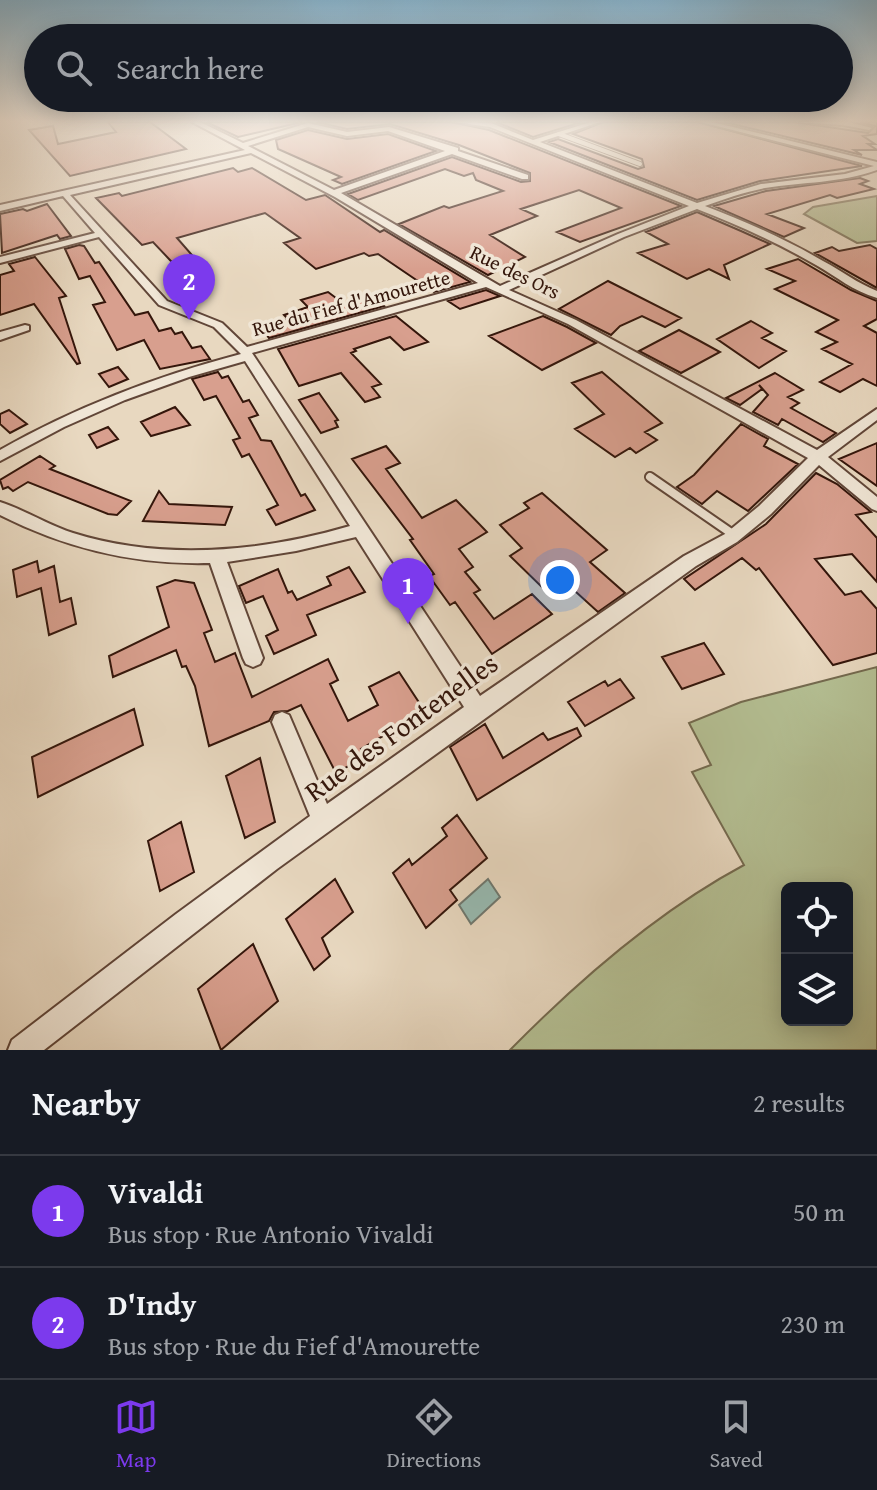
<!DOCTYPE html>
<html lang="en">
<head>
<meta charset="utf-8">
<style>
	:root { --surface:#171b24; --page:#20242c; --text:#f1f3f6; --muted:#9ea1a6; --line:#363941; --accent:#7c3aed }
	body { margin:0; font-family:"Gentium Book Plus",serif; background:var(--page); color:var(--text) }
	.controls { position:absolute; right:24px; bottom:24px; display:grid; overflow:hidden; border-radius:12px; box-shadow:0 4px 20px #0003 }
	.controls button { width:72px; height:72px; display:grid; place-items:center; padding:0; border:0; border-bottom:2px solid var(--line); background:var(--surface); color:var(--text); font:40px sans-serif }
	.you { position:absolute; left:560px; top:580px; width:28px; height:28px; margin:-20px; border:6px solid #fff; border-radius:50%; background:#1a73e8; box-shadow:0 0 0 12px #1a73e833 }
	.badge { display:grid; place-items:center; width:52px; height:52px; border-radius:50%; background:var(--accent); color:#fff; font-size:26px; font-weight:700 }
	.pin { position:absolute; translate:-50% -66px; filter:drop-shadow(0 2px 4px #0008) }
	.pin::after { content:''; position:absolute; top:42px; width:28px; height:24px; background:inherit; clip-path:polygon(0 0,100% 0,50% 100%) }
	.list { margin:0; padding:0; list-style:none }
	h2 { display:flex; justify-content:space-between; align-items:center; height:104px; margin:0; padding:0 32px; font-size:34px }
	h2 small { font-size:26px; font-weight:400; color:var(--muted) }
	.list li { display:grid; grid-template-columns:52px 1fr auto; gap:24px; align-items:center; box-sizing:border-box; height:112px; padding:0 32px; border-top:2px solid var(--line) }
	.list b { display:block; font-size:30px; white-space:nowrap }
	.list p { margin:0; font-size:26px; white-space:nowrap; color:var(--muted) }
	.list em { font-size:26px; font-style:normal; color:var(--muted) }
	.icon { flex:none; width:44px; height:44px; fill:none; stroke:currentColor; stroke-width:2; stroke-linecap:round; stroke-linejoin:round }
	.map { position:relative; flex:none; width:877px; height:1050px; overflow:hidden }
	.search { position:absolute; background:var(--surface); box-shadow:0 4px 20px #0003; left:24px; right:24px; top:24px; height:88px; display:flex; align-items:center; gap:20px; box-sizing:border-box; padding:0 28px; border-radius:44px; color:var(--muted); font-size:30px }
	.sheet { height:328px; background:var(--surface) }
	nav { display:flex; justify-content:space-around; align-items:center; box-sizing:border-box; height:112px; border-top:2px solid var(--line); background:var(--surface); font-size:22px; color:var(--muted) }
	nav a { display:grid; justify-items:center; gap:4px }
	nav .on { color:var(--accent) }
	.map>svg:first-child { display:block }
</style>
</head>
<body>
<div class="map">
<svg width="877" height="1050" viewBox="0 0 877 1050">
	<rect width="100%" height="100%" fill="#e8d8c0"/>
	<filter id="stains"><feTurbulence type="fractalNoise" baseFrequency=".0025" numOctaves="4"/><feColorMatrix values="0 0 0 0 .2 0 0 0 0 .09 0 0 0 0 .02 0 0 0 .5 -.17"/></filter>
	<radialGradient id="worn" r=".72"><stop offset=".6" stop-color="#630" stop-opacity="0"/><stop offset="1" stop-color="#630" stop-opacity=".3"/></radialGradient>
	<path fill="#b4bf93" stroke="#746a4f" stroke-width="2" fill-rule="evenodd" d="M877,196V241L857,243L804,214L813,207Z
		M877,667V1050H510C578,981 658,911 744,865L692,772L711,765L689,723L741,702ZM787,888H847V1020H787Z"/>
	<path fill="#97bab1" stroke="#6f786f" stroke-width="2" d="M488,879L500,897L471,924L459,905Z"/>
	<path fill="#d89f8e" stroke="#34160b" stroke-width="2" d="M108,122H150L186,149L70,176L29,130L53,126L58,144L116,132Z
		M206,122H302L238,137Z
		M316,122H452L489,130L681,206L580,242L557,232L621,208L579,190L521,209L537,216L490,235L525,257L488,275L399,224L444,206L449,208L503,191L476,180L473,173L464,176L445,169L358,200L348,194L452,157L521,182L530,181V173L459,145L390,124L347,129Z
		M496,122H582L533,137Z
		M603,122H698L862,166L760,181L697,200L549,142L558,139L638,169L644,167L642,159L573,134Z
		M724,122H795L868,133L875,126L860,122H877V134L863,136L875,144H868L877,150H854L862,155Z
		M308,130L347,139L388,134L436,151L342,184L333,180L341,177L278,149L276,140Z
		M233,168L238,172L252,168L306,200L325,195L380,232L384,230L470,282L434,292L378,254L369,256L364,253L316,269L284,243L300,238L265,213L177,238L205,270L185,276L153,242L142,245L96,198L119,193L122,196Z
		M860,178L868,181L860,184L874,189L837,198L830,195L767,214L804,228L784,237L714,206L766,191Z
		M47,204L71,236L60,239L57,235L2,253L0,214L23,209L27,211Z
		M697,212L741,231L770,244L724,265L729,279L709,269L687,279L638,253L668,244L646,232Z
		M79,245L84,246L95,263L99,262L135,315L148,312L159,331L171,328L175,334L182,332L192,348L201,346L210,359L160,369L144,340L117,350L93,305L105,302L90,276L79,279L65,249Z
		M870,245L877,249V288L815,253L832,247L839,251Z
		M35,257L66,296L59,298L80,363L77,364L34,304L0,315V275L14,271L9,264Z
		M798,259L851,290L877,301V319L864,326L877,333V386L863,379L840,392L820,382L852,364L822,349L837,342L816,332L838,320L775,289L795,281L767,269Z
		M608,281L681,318L665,327L642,316L620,326L611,335L559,309Z
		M486,290L500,296L460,309L448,301Z
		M328,292L344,304L370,295L384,306L269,338L264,331L270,329L267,325L288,319L284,315L308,307L301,300Z
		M396,316L428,342L404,350L390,337L354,349L356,351L351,353L381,384L372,387L380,397L365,402L341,373L299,386L278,349Z
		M543,316L567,327L596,343L542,370L489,336Z
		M751,321L772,333L762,338L786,351L759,368L717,339Z
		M679,330L698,340L720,352L681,373L639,351Z
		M118,367L128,379L109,387L99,374Z
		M218,372L222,378L228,376L243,402L249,400L258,415L249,418L261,440L271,441L301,496L305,494L315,510L276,525L267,510L278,505L249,454L242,457L233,440L240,438L216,396L204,400L192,379Z
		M602,372L662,423L645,432L657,440L636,453L630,448L615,457L575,429L604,414L572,383Z
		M775,373L803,390L788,397L799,403L791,408L836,433L823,442L782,419L778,425L753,412L768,395L759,385L762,389L740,405L726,398Z
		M319,393L338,420L335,421L338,427L321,433L299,400Z
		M175,407L190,425L151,436L141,422Z
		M9,410L27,424L10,433L0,424V414Z
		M741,424L768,439L764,446L798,464L748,511L717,491L702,504L677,487L694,475Z
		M108,427L118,439L97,448L89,435Z
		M877,443V486L839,459Z
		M386,446L400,463L386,469L422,518L456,500L487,532L459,549L473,567L465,572L480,590L474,593L494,619L532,594L552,614L492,654L455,602L450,605L429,576L434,574L410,540L413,539L352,459Z
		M40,456L55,466L50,469L131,501L117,515L108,514L28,482L13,491L8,487L3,489L0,480Z
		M816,473L837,484L871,512L856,515L877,538V582L852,554L815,559L845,595L861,591L877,609V653L833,665L759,568L756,570L742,558L695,590L684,579L766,524Z
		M159,491L169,504L232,507L225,525L143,521Z
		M542,493L607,550L590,562L625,593L598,612L565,582L548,593L510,556L522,548L500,525L529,508L524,503Z
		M37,561L39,572L54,566L60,602L71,598L76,624L49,635L41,588L17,597L13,570Z
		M349,567L365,592L307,615L316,635L274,654L266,636L278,630L263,596L246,603L239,586L278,569L288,593L292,591L297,600L331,585L327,577Z
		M175,580L194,583L212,630L204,633L215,662L235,653L252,697L328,659L338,680L330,684L348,721L378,705L369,687L399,672L420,704L417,716L361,749L365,757L336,773L301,705L288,711L274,712L269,721L209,746L195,686L186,666L182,667L176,650L113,677L109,656L169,627L157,587Z
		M704,643L724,674L682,689L662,657Z
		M620,679L634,698L585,726L568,702L605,681L608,686Z
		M134,709L143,745L38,797L32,757Z
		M485,724L503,758L543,733L548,740L577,728L581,736L477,800L450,747Z
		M260,758L275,822L245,838L226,776Z
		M457,815L487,858L450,890L457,900L426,928L393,873L409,859L412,865L447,836L442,828Z
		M181,822L194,872L160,891L148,841Z
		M335,879L353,912L322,938L330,956L314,970L286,919Z
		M253,944L278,1001L221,1050L198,989Z"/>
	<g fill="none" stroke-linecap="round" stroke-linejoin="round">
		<g stroke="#614638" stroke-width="6">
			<path id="lane-far1" d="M559,134L640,164"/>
		</g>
		<g stroke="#614638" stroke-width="12">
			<path id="lane" d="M650,477L734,535"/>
		</g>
		<g stroke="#614638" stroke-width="4">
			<path id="street" d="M192,122H200L243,143L308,123L347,132L389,127L458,148V151L528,175V179H522L452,154L341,193L500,286L618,234L689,206L490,127L455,122L491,123L533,140L591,122H600L540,142L697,203L761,184L845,174L874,166L701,122H712L877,162V170C841,183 803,182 765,188C745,192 724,199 705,206C745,221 785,239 823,261C842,271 857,283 877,291V298C853,291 837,277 816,265C778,243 738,225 697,209L624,237L509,290L576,320L817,450L877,409V420L828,457L877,497V511L872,509L819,465L771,514L737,542L696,566L277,869L44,1050H8L12,1040L176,914L310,816L272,722L275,715L282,712L289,715L327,804L464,707L356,537L296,551L227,562L263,658L260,664L253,667L246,664L243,658L210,563C135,565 67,549 0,515V502C25,510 48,525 73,533C162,561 261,552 350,526L245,361L189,377L125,400L64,427L0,461V450C76,407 157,376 241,354L214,327L159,305L99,237L0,263V257L95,233L63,196L0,211V205L245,150ZM308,127L347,136L388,131L445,151L334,190L248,146ZM251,153L335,197L478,283L247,347L222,323L167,301L70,195ZM486,287L568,324L808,458L759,506L725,534L684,556L480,696L252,353Z
				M798,122H848L872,128L869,130L843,125Z
				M25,325L29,326V330L0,340V332Z"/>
		</g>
		<use href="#lane-far1" stroke="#f0e6d6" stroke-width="4"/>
		<use href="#lane" stroke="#f0e6d6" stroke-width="8"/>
		<use href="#street" fill="#f0e6d6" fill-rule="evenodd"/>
	</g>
	<linearGradient id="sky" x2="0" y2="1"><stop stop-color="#87b6d2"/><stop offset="0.45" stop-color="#f5ede3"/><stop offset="1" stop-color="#f5ede3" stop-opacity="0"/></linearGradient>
	<rect width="877" height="269" fill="url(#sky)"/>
	<g text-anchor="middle" stroke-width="7" stroke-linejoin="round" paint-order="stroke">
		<g font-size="20" fill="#34160b" stroke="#f0e6d6">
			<text transform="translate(515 272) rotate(26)" y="7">Rue des Ors</text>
			<text transform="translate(351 303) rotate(-15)" y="7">Rue du Fief d'Amourette</text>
		</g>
		<g font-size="28" fill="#34160b" stroke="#f0e6d6">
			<text transform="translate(401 727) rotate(-36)" y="10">Rue des Fontenelles</text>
		</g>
	</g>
	<rect width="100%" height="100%" filter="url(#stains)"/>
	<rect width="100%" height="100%" fill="url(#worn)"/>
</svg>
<div class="controls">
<button><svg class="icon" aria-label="locate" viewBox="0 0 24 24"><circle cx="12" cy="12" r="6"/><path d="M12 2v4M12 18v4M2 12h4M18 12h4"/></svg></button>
<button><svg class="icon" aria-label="layers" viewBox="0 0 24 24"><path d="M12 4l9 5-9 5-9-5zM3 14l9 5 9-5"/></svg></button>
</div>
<div class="you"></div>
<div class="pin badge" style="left:408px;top:624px">1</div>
<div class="pin badge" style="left:189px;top:320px">2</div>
<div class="search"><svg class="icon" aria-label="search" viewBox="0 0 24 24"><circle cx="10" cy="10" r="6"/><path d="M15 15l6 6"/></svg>Search here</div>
</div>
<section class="sheet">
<h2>Nearby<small>2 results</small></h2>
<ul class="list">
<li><span class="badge">1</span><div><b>Vivaldi</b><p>Bus stop · Rue Antonio Vivaldi</p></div><em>50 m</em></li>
<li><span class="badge">2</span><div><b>D'Indy</b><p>Bus stop · Rue du Fief d'Amourette</p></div><em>230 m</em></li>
</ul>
</section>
<nav>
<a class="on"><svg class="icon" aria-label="map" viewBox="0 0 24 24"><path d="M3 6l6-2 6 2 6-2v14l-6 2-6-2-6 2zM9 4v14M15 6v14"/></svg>Map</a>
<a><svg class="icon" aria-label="directions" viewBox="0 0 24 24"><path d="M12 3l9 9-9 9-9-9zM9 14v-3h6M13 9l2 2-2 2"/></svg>Directions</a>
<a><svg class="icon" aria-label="saved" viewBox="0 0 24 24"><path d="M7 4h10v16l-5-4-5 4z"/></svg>Saved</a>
</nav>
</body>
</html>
